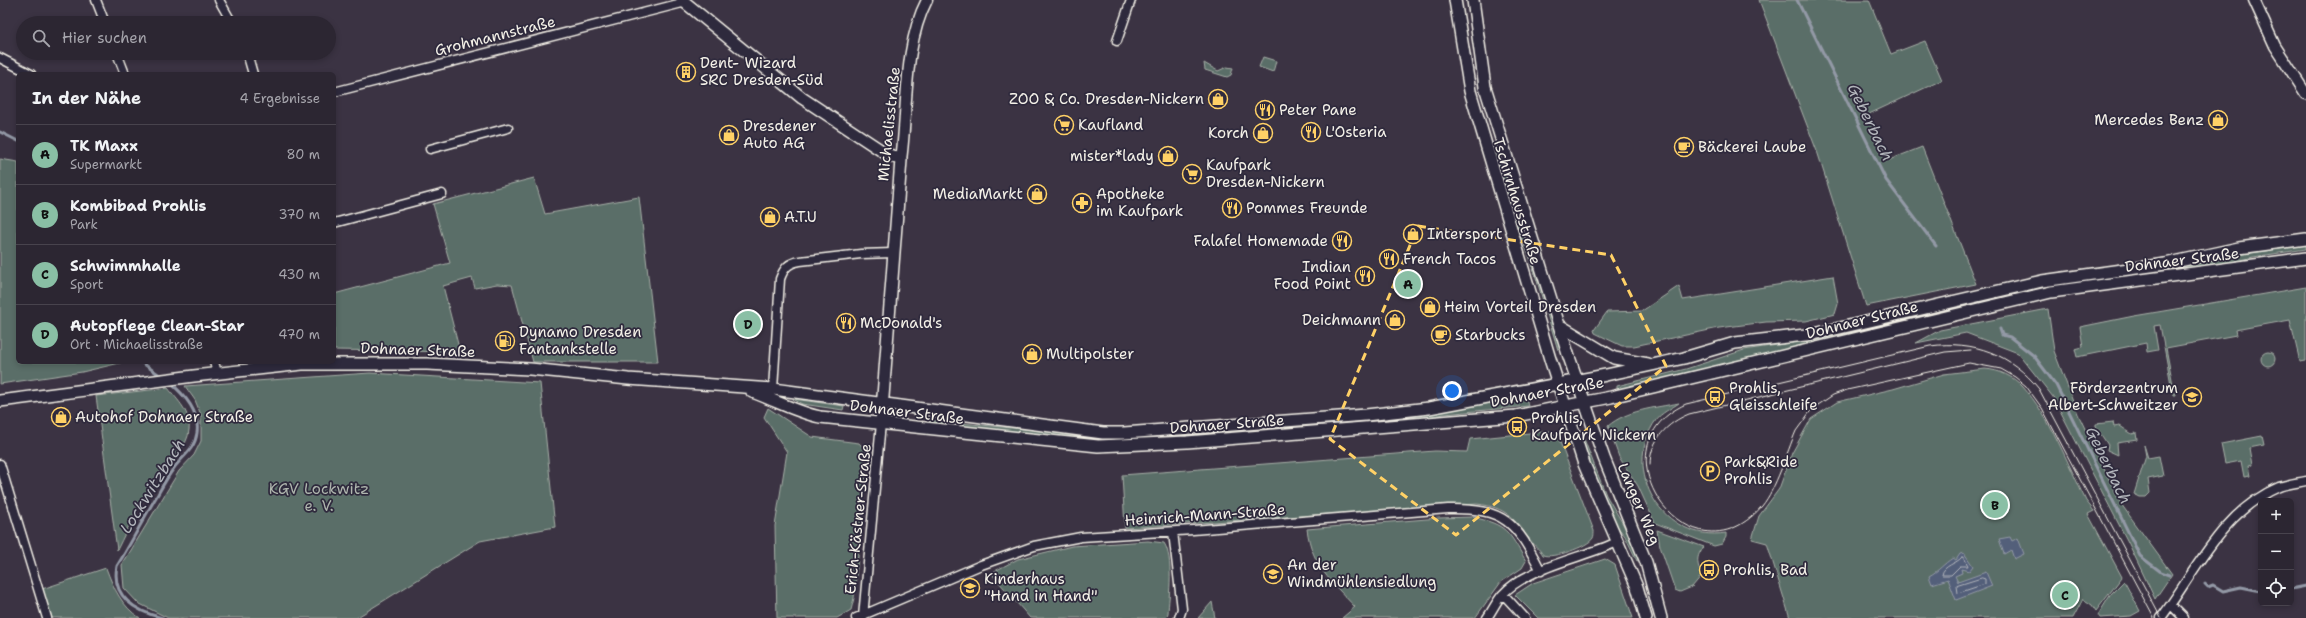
<!DOCTYPE html>
<html lang="de">
<head>
<meta charset="utf-8">
<style>
	:root { --surface:#2c2632; --page:#38323e; --text:#f1f3f6; --muted:#a6a5ac; --line:#48434d; --accent:#8abfa5 }
	body { margin:0; font-family:"Shantell Sans",sans-serif; background:var(--page); color:var(--text) }
	.controls { position:absolute; right:12px; bottom:12px; display:grid; overflow:hidden; border-radius:6px; box-shadow:0 2px 6px #0003 }
	.controls button { width:36px; height:36px; display:grid; place-items:center; padding:0; border:0; border-bottom:1px solid var(--line); background:var(--surface); color:var(--text); font:20px sans-serif }
	.you { position:absolute; left:1452px; top:391px; width:14px; height:14px; margin:-10px; border:3px solid #fff; border-radius:50%; background:#1a73e8; box-shadow:0 0 0 6px #1a73e833 }
	.badge { display:grid; place-items:center; width:26px; height:26px; border-radius:50%; background:var(--accent); color:#111; font-size:13px; font-weight:700 }
	.pin { position:absolute; translate:-50% -50%; border:2px solid #fff; box-shadow:0 1px 4px #0006 }
	.list { margin:0; padding:0; list-style:none }
	h2 { display:flex; justify-content:space-between; align-items:center; height:52px; margin:0; padding:0 16px; font-size:17px }
	h2 small { font-size:13px; font-weight:400; color:var(--muted) }
	.list li { display:grid; grid-template-columns:26px 1fr auto; gap:12px; align-items:center; box-sizing:border-box; height:60px; padding:0 16px; border-top:1px solid var(--line) }
	.list b { display:block; font-size:15px; white-space:nowrap }
	.list p { margin:0; font-size:13px; white-space:nowrap; color:var(--muted) }
	.list em { font-size:13px; font-style:normal; color:var(--muted) }
	.icon { flex:none; width:22px; height:22px; fill:none; stroke:currentColor; stroke-width:2; stroke-linecap:round; stroke-linejoin:round }
	.map { position:relative; flex:none; width:2306px; height:618px; overflow:hidden }
	.search { position:absolute; background:var(--surface); box-shadow:0 2px 6px #0003; left:16px; top:16px; width:320px; height:44px; display:flex; align-items:center; gap:10px; box-sizing:border-box; padding:0 14px; border-radius:22px; color:var(--muted); font-size:15px }
	.panel { position:absolute; background:var(--surface); box-shadow:0 2px 6px #0003; left:16px; top:72px; width:320px; height:292px; border-radius:6px }
	.map>svg:first-child { display:block }
</style>
</head>
<body>
<div class="map">
<svg width="2306" height="618" viewBox="0 0 2306 618">
	<rect width="100%" height="100%" fill="#3b3343"/>
	<filter id="ink" filterUnits="userSpaceOnUse"><feTurbulence type="fractalNoise" baseFrequency=".025" numOctaves="2"/><feDisplacementMap in="SourceGraphic" scale="8" xChannelSelector="R" yChannelSelector="G"/><feConvolveMatrix kernelMatrix="1 2 1 2 8 2 1 2 1" color-interpolation-filters="sRGB"/></filter>
	<g filter="url(#ink)">
		<path fill="#5a6e67" stroke="#a7b0a8" d="M1759,0H1869L1891,54L1925,41L1942,80L1869,114L1889,160L1922,147L1976,284L1866,306L1818,154Z
			M1263,57L1276,61L1273,72L1259,67Z
			M1204,63L1218,71L1227,67L1233,68L1231,75L1227,77L1205,70Z
			M1499,145L1561,348L1558,350L1530,258L1514,221L1491,147Z
			M0,159L18,162V362H124L82,372L0,384Z
			M534,178L545,214L639,197L658,362H533L512,285L497,284L475,288L472,278L443,286L460,352L334,350V294L450,263L433,204Z
			M2306,245V249L2253,257L2226,264L2079,284V281L2166,269L2230,256Z
			M1833,276L1838,304L1835,314L1806,321L1766,322L1719,328L1634,346H1622L1595,333L1594,330L1607,312L1642,311L1679,286L1683,300Z
			M2306,287V361L2300,362L2290,320L2235,330L2236,335L2166,348L2175,395H2173L2160,325L2154,326L2158,350L2147,352L2146,343L2077,357L2075,349L2083,347L2080,327L2134,316Z
			M2014,292V295L1617,390V386L1686,369L1744,350L1817,339Z
			M2048,309L2054,351L2078,414L2121,504L2172,574L2155,599L2129,544L2053,397L2018,353L1966,333L1916,343L1940,330Z
			M2261 359a7 7 0 1 1 14 0a7 7 0 1 1-14 0Z
			M1985,369C1999,370 2013,376 2023,387C2049,415 2069,466 2086,501L2094,511L2088,514L2122,577L2096,611L2092,605L2083,599L2073,618H1790L1767,543L1752,539L1759,516L1779,489L1792,453L1811,419L1837,402L1893,389L1944,374Z
			M370,373L540,383L555,527L480,541L356,618H168L138,603L124,588L122,565L179,471L194,455L201,441V415L195,400L185,386Z
			M168,388C178,401 191,412 189,430C188,446 174,456 164,467C146,487 129,526 117,550L96,396Z
			M1526,397L1528,406L1444,414L1415,420L1124,442L1080,441L929,425L930,420L1124,439L1374,420L1415,416Z
			M793,399L844,406L843,410L802,404Z
			M1679,403C1672,408 1661,413 1656,420C1620,471 1663,543 1726,533V537L1722,544L1714,546L1655,523L1638,486L1619,457L1608,426C1627,410 1654,408 1679,403Z
			M768,408L812,437L859,443L868,453L854,598L851,610L837,618H777L775,526L787,452L764,417Z
			M2113,422L2114,427L2120,426L2132,434L2136,433L2137,440L2117,443L2118,455L2107,450L2108,445L2096,427V424Z
			M1550,431L1558,437L1594,531C1594,533 1594,536 1593,538C1588,547 1552,559 1543,555C1539,548 1534,546 1531,541C1514,519 1507,507 1477,504L1125,528L1122,475L1435,451L1467,452L1470,439Z
			M2262,436L2264,445L2249,448L2252,465L2248,466L2250,476L2244,477L2241,461L2225,464L2221,444Z
			M1584,439L1606,495L1623,524L1640,559L1637,561L1625,536L1614,523L1580,440Z
			M2144,445L2148,458L2159,456L2163,476L2148,479L2150,493L2146,497H2140L2134,494L2146,456Z
			M1472,517C1508,525 1508,531 1526,561L1522,568L1501,582L1475,618H1342L1355,607C1331,581 1312,566 1307,529L1439,518Z
			M1657,530L1704,547C1695,556 1697,565 1702,575L1692,587L1680,592L1675,590L1660,546Z
			M1148,541L1164,543C1174,558 1169,596 1168,613L1166,618H1030L991,573L1018,559L1072,546Z
			M1605,559L1615,565L1633,618H1538L1515,595L1533,583Z
			M106,568C113,587 122,607 140,618H52L42,589Z
			M2124,581L2140,611L2131,616L2100,618L2098,615L2111,594Z
			M1212,602L1215,618H1198Z"/>
		<path fill="#525e7a" stroke="#9399a6" d="M2010,537L2012,541L2018,538L2024,554L2014,559L2011,550L2004,554L1999,539Z
			M1964,553L1973,566L1969,571L1961,569L1962,573L1955,576L1958,582L1986,572L1992,586L1956,600L1948,579L1932,584L1929,576C1940,570 1943,564 1953,558L1956,560L1960,554Z"/>
		<g fill="none" stroke-linecap="round" stroke-linejoin="round">
			<path stroke="#b3b6bc" stroke-width="1" d="M1962,557L1965,559L1968,566H1960L1951,575H1942C1943,565 1957,564 1962,557Z
				M1982,578L1985,579V584L1958,593L1957,586Z"/>
			<path stroke="#9399a6" stroke-width="3" d="M1797,0L1886,180L1936,246
				M0,132L18,141
				M2000,329L2002,335L2010,337L2034,356L2056,385L2140,556L2161,572L2169,575
				M141,362L161,376
				M2205,584L2208,587L2213,585L2223,591L2241,587L2261,591
				M2291,589L2306,586
				M162,618C135,611 111,597 117,566C132,542 144,517 158,494C163,485 168,476 174,468C183,456 195,449 197,433C200,412 184,394 169,382"/>
			<g stroke="#f4f1e8" stroke-width="11">
				<path id="minor" d="M96,0L105,23
					M219,0L232,23
					M1117,41L1131,0
					M117,53L125,74
					M247,53L253,74
					M0,58L31,74
					M334,92L686,2
					M430,149L508,128
					M334,223L442,194
					M214,362L217,373
					M773,389L780,279C784,268 788,263 800,261L861,254L893,253
					M0,464L47,618
					M1173,532L1182,609L1179,618
					M1503,594L1525,618
					M2171,605L2184,618
					M863,617L881,423
					M856,618L981,565L1034,546L1081,537L1193,530L1448,509C1505,508 1516,522 1541,571
					M1487,618C1492,611 1496,602 1502,595C1527,567 1583,558 1617,542
					M2161,618C2196,571 2222,511 2279,487C2287,484 2297,483 2306,481"/>
			</g>
			<g stroke="#f4f1e8" stroke-width="13">
				<path id="tertiary" d="M2254,0L2275,46L2306,94
					M901,160C908,109 903,46 927,0"/>
			</g>
			<g stroke="#f4f1e8" stroke-width="14">
				<path id="secondary" d="M682,0L802,98L885,153L901,160L881,423
					M1455,0L1470,91L1550,359L1584,464L1637,587L1646,618
					M1473,0L1485,87L1568,354L1604,458L1646,562L1661,618
					M1559,325L1614,358L1648,364
					M752,392C775,400 796,412 820,417L1098,446L1187,442L1516,416L1611,397L2051,292L2306,258
					M0,401L194,376L302,364H427L530,369L628,379L773,389L1103,433H1124L1366,415L1429,408L1606,375L1684,358L1735,343L1814,334L2042,281L2165,264L2239,248L2306,239"/>
			</g>
			<use href="#minor" stroke="#2f2a3d" stroke-width="8"/>
			<use href="#tertiary" stroke="#2f2a3d" stroke-width="10"/>
			<use href="#secondary" stroke="#2f2a3d" stroke-width="11"/>
			<path stroke="#f4f1e8" stroke-width="1" d="M1650,465C1650,440 1667,423 1689,414L1945,352L1971,350
				M2154,618L2042,408L2026,386L2015,377L2001,369L1969,363L1847,390L1833,395L1812,409L1796,431C1787,452 1776,489 1762,506C1691,590 1589,447 1686,404L1930,346C1974,340 2011,354 2039,389L2161,618"/>
		</g>
	</g>
	<path fill="none" stroke="#ffd166" stroke-width="3" stroke-dasharray="8 5" stroke-linejoin="round" d="M1418,226L1611,255L1666,366L1456,535L1330,439Z"/>
	<defs>
		<g id="building-ring" transform="scale(1)"><circle r="9.5" fill="#2f2a3d" stroke="#ffd166" stroke-width="1.5"/><path d="M-4-6H4V6H1V3H-1V6H-4ZM-2.5-4.3h1.7v1.8h-1.7ZM.8-4.3h1.7v1.8H.8ZM-2.5-1h1.7V.8h-1.7ZM.8-1h1.7V.8H.8Z" fill="#ffd166"/></g>
		<g id="shop-ring" transform="scale(1)"><circle r="9.5" fill="#2f2a3d" stroke="#ffd166" stroke-width="1.5"/><path d="M-5-2.5h2.3a2.7 3.5 0 0 1 5.4 0H5L5.5 6h-11ZM-1.5-2.5h3a1.5 2.3 0 0 0-3 0Z" fill="#ffd166"/></g>
		<g id="restaurant-ring" transform="scale(1)"><circle r="9.5" fill="#2f2a3d" stroke="#ffd166" stroke-width="1.5"/><path d="M-5-6h1v4h1v-4h1v4h1v-4h1v5L-1.5 .5V6h-2V.5L-5-1ZM5-6V6H3V1.5H1.5Q1.5-4 5-6Z" fill="#ffd166"/></g>
		<g id="supermarket-ring" transform="scale(1)"><circle r="9.5" fill="#2f2a3d" stroke="#ffd166" stroke-width="1.5"/><path d="M-6-5.5h2.5l.6 2H6L4.5 2H-2.5L-4.4-4H-6ZM-1.5 3.2a1.3 1.3 0 1 0 .1 0ZM3 3.2a1.3 1.3 0 1 0 .1 0Z" fill="#ffd166"/></g>
		<g id="cafe-ring" transform="scale(1)"><circle r="9.5" fill="#2f2a3d" stroke="#ffd166" stroke-width="1.5"/><path d="M-5.5-4.5H6V0H3Q3 3.5 0 3.5H-2.5Q-5.5 3.5-5.5 0ZM3-3.2v2h1.7v-2ZM-6 4.5H4V6H-6Z" fill="#ffd166"/></g>
		<g id="pharmacy-ring" transform="scale(1)"><circle r="9.5" fill="#2f2a3d" stroke="#ffd166" stroke-width="1.5"/><path d="M-2-6h4v4h4v4h-4v4h-4v-4h-4v-4h4Z" fill="#ffd166"/></g>
		<g id="fuel-ring" transform="scale(1)"><circle r="9.5" fill="#2f2a3d" stroke="#ffd166" stroke-width="1.5"/><path d="M-5.5-6h7V0h2V4h1.3V-2.5L3-4.5l.8-.8L6-3V5H2.5V1h-1V6h-7ZM-4.2-4.7v3.2H.2V-4.7Z" fill="#ffd166"/></g>
		<g id="bus-ring" transform="scale(1)"><circle r="9.5" fill="#2f2a3d" stroke="#ffd166" stroke-width="1.5"/><path d="M-5-6H5V4H4V6H2V4H-2V6H-4V4H-5ZM-3.5-4V0h7V-4ZM-3.5 1.2v1.5H-2V1.2ZM2 1.2v1.5H3.5V1.2Z" fill="#ffd166"/></g>
		<g id="school-ring" transform="scale(1)"><circle r="9.5" fill="#2f2a3d" stroke="#ffd166" stroke-width="1.5"/><path d="M0-5L7-2L0 1L-7-2ZM-4 1L0 2.5L4 1V4Q0 6-4 4Z" fill="#ffd166"/></g>
		<g id="parking-ring" transform="scale(1)"><circle r="9.5" fill="#2f2a3d" stroke="#ffd166" stroke-width="1.5"/><path d="M-3.5-5.5H1a3.5 3.5 0 0 1 0 7H-1V5.5H-3.5ZM-1-3.4V-.6H.8a1.4 1.4 0 0 0 0-2.8Z" fill="#ffd166"/></g>
	</defs>
	<g fill-rule="evenodd">
		<use href="#building-ring" x="686" y="72"/>
		<use href="#shop-ring" x="1218" y="99"/>
		<use href="#restaurant-ring" x="1265" y="110"/>
		<use href="#shop-ring" x="2218" y="120"/>
		<use href="#supermarket-ring" x="1064" y="125"/>
		<use href="#restaurant-ring" x="1311" y="132"/>
		<use href="#shop-ring" x="1263" y="133"/>
		<use href="#shop-ring" x="729" y="135"/>
		<use href="#cafe-ring" x="1684" y="147"/>
		<use href="#shop-ring" x="1168" y="156"/>
		<use href="#supermarket-ring" x="1192" y="174"/>
		<use href="#shop-ring" x="1037" y="194"/>
		<use href="#pharmacy-ring" x="1082" y="203"/>
		<use href="#restaurant-ring" x="1232" y="208"/>
		<use href="#shop-ring" x="770" y="217"/>
		<use href="#shop-ring" x="1413" y="234"/>
		<use href="#restaurant-ring" x="1342" y="241"/>
		<use href="#restaurant-ring" x="1389" y="259"/>
		<use href="#restaurant-ring" x="1365" y="276"/>
		<use href="#shop-ring" x="1430" y="307"/>
		<use href="#shop-ring" x="1395" y="320"/>
		<use href="#restaurant-ring" x="846" y="323"/>
		<use href="#cafe-ring" x="1441" y="335"/>
		<use href="#fuel-ring" x="505" y="341"/>
		<use href="#shop-ring" x="1032" y="354"/>
		<use href="#bus-ring" x="1715" y="397"/>
		<use href="#school-ring" x="2192" y="397"/>
		<use href="#shop-ring" x="61" y="417"/>
		<use href="#bus-ring" x="1517" y="427"/>
		<use href="#parking-ring" x="1710" y="471"/>
		<use href="#bus-ring" x="1709" y="570"/>
		<use href="#school-ring" x="1273" y="574"/>
		<use href="#school-ring" x="970" y="588"/>
	</g>
	<g text-anchor="middle" stroke-width="3.5" stroke-linejoin="round" paint-order="stroke">
		<g font-size="15" fill="#f4f1e8" stroke="#2f2a3d">
			<text transform="translate(495 36) rotate(-14)" y="5">Grohmannstraße</text>
			<text transform="translate(889 124) rotate(-84)" y="5">Michaelisstraße</text>
			<text transform="translate(1517 201) rotate(73)" y="5">Tschirnhausstraße</text>
			<text transform="translate(2182 260) rotate(-7)" y="5">Dohnaer Straße</text>
			<text transform="translate(1862 320) rotate(-14)" y="5">Dohnaer Straße</text>
			<text transform="translate(418 350) rotate(2)" y="5">Dohnaer Straße</text>
			<text transform="translate(1547 392) rotate(-10)" y="5">Dohnaer Straße</text>
			<text transform="translate(907 412) rotate(7)" y="5">Dohnaer Straße</text>
			<text transform="translate(1227 424) rotate(-4)" y="5">Dohnaer Straße</text>
			<text transform="translate(1639 504) rotate(67)" y="5">Langer Weg</text>
			<text transform="translate(1205 515) rotate(-4)" y="5">Heinrich-Mann-Straße</text>
			<text transform="translate(858 519) rotate(-84)" y="5">Erich-Kästner-Straße</text>
		</g>
		<g font-size="15" fill="#f4f1e8" stroke="#2f2a3d" text-anchor="start">
			<text x="700" y="68">Dent- Wizard<tspan x="700" dy="17">SRC Dresden-Süd</tspan></text>
			<text x="1204" y="104" text-anchor="end">ZOO &amp; Co. Dresden-Nickern</text>
			<text x="1279" y="115">Peter Pane</text>
			<text x="2204" y="125" text-anchor="end">Mercedes Benz</text>
			<text x="1078" y="130">Kaufland</text>
			<text x="743" y="131">Dresdener<tspan x="743" dy="17">Auto AG</tspan></text>
			<text x="1325" y="137">L'Osteria</text>
			<text x="1249" y="138" text-anchor="end">Korch</text>
			<text x="1698" y="152">Bäckerei Laube</text>
			<text x="1154" y="161" text-anchor="end">mister*lady</text>
			<text x="1206" y="170">Kaufpark<tspan x="1206" dy="17">Dresden-Nickern</tspan></text>
			<text x="1023" y="199" text-anchor="end">MediaMarkt</text>
			<text x="1096" y="199">Apotheke<tspan x="1096" dy="17">im Kaufpark</tspan></text>
			<text x="1246" y="213">Pommes Freunde</text>
			<text x="784" y="222">A.T.U</text>
			<text x="1427" y="239">Intersport</text>
			<text x="1328" y="246" text-anchor="end">Falafel Homemade</text>
			<text x="1403" y="264">French Tacos</text>
			<text x="1351" y="272" text-anchor="end">Indian<tspan x="1351" dy="17">Food Point</tspan></text>
			<text x="1444" y="312">Heim Vorteil Dresden</text>
			<text x="1381" y="325" text-anchor="end">Deichmann</text>
			<text x="860" y="328">McDonald's</text>
			<text x="519" y="337">Dynamo Dresden<tspan x="519" dy="17">Fantankstelle</tspan></text>
			<text x="1455" y="340">Starbucks</text>
			<text x="1046" y="359">Multipolster</text>
			<text x="1729" y="393">Prohlis,<tspan x="1729" dy="17">Gleisschleife</tspan></text>
			<text x="2178" y="393" text-anchor="end">Förderzentrum<tspan x="2178" dy="17">Albert-Schweitzer</tspan></text>
			<text x="75" y="422">Autohof Dohnaer Straße</text>
			<text x="1531" y="423">Prohlis,<tspan x="1531" dy="17">Kaufpark Nickern</tspan></text>
			<text x="1724" y="467">Park&amp;Ride<tspan x="1724" dy="17">Prohlis</tspan></text>
			<text x="1287" y="570">An der<tspan x="1287" dy="17">Windmühlensiedlung</tspan></text>
			<text x="1723" y="575">Prohlis, Bad</text>
			<text x="984" y="584">Kinderhaus<tspan x="984" dy="17">"Hand in Hand"</tspan></text>
		</g>
		<g font-size="15" fill="#afb6ae" stroke="#2f2a3d">
			<text x="319" y="494">KGV Lockwitz<tspan x="319" dy="17">e. V.</tspan></text>
		</g>
		<g font-size="16" font-style="italic" fill="#b3b6bc" stroke="#2f2a3d">
			<text transform="translate(1871 122) rotate(64)" y="6">Geberbach</text>
			<text transform="translate(2109 465) rotate(64)" y="6">Geberbach</text>
			<text transform="translate(152 486) rotate(-58)" y="6">Lockwitzbach</text>
		</g>
	</g>
</svg>
<div class="controls">
<button>+</button>
<button>−</button>
<button><svg class="icon" aria-label="locate" viewBox="0 0 24 24"><circle cx="12" cy="12" r="6"/><path d="M12 2v4M12 18v4M2 12h4M18 12h4"/></svg></button>
</div>
<div class="you"></div>
<div class="pin badge" style="left:1408px;top:284px">A</div>
<div class="pin badge" style="left:1995px;top:505px">B</div>
<div class="pin badge" style="left:2065px;top:595px">C</div>
<div class="pin badge" style="left:748px;top:324px">D</div>
<div class="search"><svg class="icon" aria-label="search" viewBox="0 0 24 24"><circle cx="10" cy="10" r="6"/><path d="M15 15l6 6"/></svg>Hier suchen</div>
<section class="panel">
<h2>In der Nähe<small>4 Ergebnisse</small></h2>
<ul class="list">
<li><span class="badge">A</span><div><b>TK Maxx</b><p>Supermarkt</p></div><em>80 m</em></li>
<li><span class="badge">B</span><div><b>Kombibad Prohlis</b><p>Park</p></div><em>370 m</em></li>
<li><span class="badge">C</span><div><b>Schwimmhalle</b><p>Sport</p></div><em>430 m</em></li>
<li><span class="badge">D</span><div><b>Autopflege Clean-Star</b><p>Ort · Michaelisstraße</p></div><em>470 m</em></li>
</ul>
</section>
</div>
</body>
</html>
